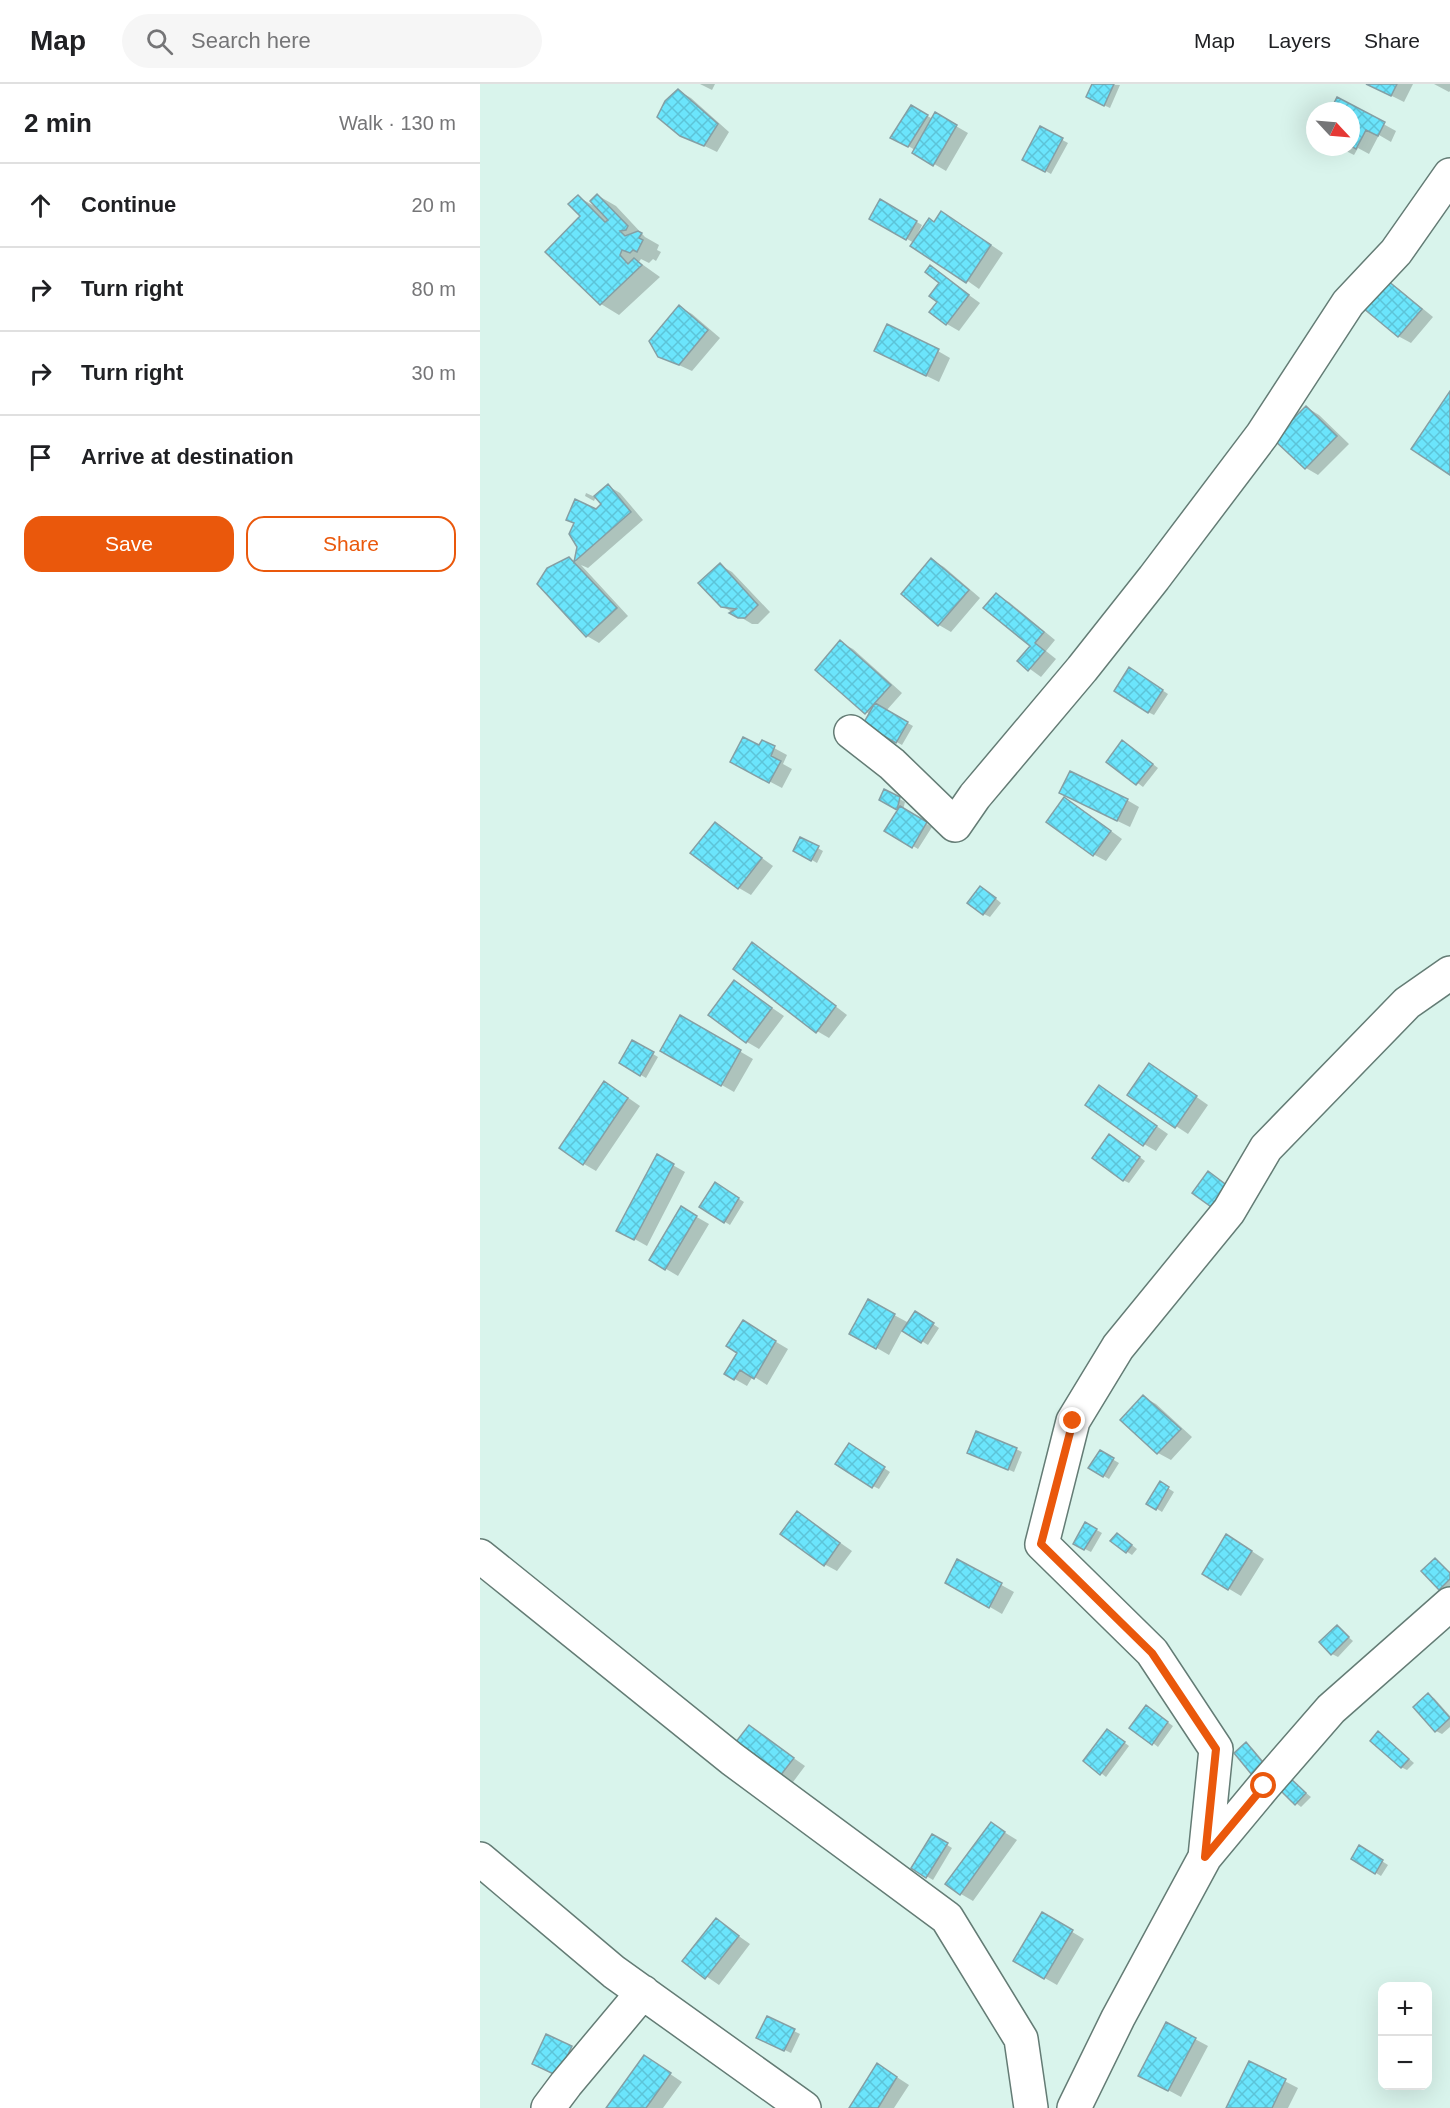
<!DOCTYPE html>
<html lang="en">
<head>
<meta charset="utf-8">
<style>
	:root { --surface:#fff; --page:#f6f6f6; --text:#202124; --muted:#757577; --line:#e0e0e0; --accent:#ea580c }
	body { margin:0; font-family:Arial,sans-serif; background:var(--page); color:var(--text) }
	.controls { position:absolute; right:18px; bottom:18px; display:grid; overflow:hidden; border-radius:12px; box-shadow:0 6px 24px #0002 }
	.controls button { width:54px; height:54px; display:grid; place-items:center; padding:0; border:0; border-bottom:2px solid var(--line); background:var(--surface); color:var(--text); font:30px sans-serif }
	.compass { position:absolute; left:826px; top:18px; width:54px; height:54px; border-radius:50%; background:var(--surface); box-shadow:0 6px 24px #0002; rotate:116deg }
	.stop { position:absolute; width:18px; height:18px; margin:-14px; border:4px solid #ea580c; border-radius:50%; background:#fff }
	.stop.end { background:#ea580c; border-color:#fff; box-shadow:0 2px 6px #0008 }
	.list { margin:0; padding:0; list-style:none }
	h2 { display:flex; justify-content:space-between; align-items:center; height:78px; margin:0; padding:0 24px; font-size:26px }
	h2 small { font-size:20px; font-weight:400; color:var(--muted) }
	.list li { display:grid; grid-template-columns:39px 1fr auto; gap:18px; align-items:center; box-sizing:border-box; height:84px; padding:0 24px; border-top:2px solid var(--line) }
	.list b { display:block; font-size:22px; white-space:nowrap }
	.list em { font-size:20px; font-style:normal; color:var(--muted) }
	.actions { display:flex; gap:12px; padding:18px 24px }
	.actions a { flex:1; padding:14px 0; border:2px solid var(--accent); border-radius:18px; text-align:center; font-size:21px; color:var(--accent) }
	.actions .main { background:var(--accent); color:#fff }
	.icon { flex:none; width:33px; height:33px; fill:none; stroke:currentColor; stroke-width:2; stroke-linecap:round; stroke-linejoin:round }
	.map { position:relative; flex:none; width:970px; height:2024px; overflow:hidden }
	header { display:flex; align-items:center; gap:36px; box-sizing:border-box; height:84px; padding:0 30px; background:var(--surface); border-bottom:2px solid var(--line) }
	header strong { font-size:28px }
	nav { display:flex; gap:33px; margin-inline-start:auto; font-size:21px }
	.search { width:420px; height:54px; background:var(--page); display:flex; align-items:center; gap:15px; box-sizing:border-box; padding:0 21px; border-radius:33px; color:var(--muted); font-size:22px }
	main { display:flex }
	aside { flex:1; background:var(--surface) }
	.map>svg:first-child { display:block }
</style>
</head>
<body>
<header>
<strong>Map</strong>
<div class="search"><svg class="icon" aria-label="search" viewBox="0 0 24 24"><circle cx="10" cy="10" r="6"/><path d="M15 15l6 6"/></svg>Search here</div>
<nav><a>Map</a><a>Layers</a><a>Share</a></nav>
</header>
<main>
<aside>
<h2>2 min<small>Walk · 130 m</small></h2>
<ul class="list">
<li><svg class="icon" aria-label="ahead" viewBox="0 0 24 24"><path d="M12 20V5M6 11l6-6 6 6"/></svg><div><b>Continue</b></div><em>20 m</em></li>
<li><svg class="icon" aria-label="right" viewBox="0 0 24 24"><path d="M7 20v-9h11M14 6l5 5-5 5"/></svg><div><b>Turn right</b></div><em>80 m</em></li>
<li><svg class="icon" aria-label="right" viewBox="0 0 24 24"><path d="M7 20v-9h11M14 6l5 5-5 5"/></svg><div><b>Turn right</b></div><em>30 m</em></li>
<li><svg class="icon" aria-label="arrive" viewBox="0 0 24 24"><path d="M6 21V4h12l-3 4 3 4H6"/></svg><div><b>Arrive at destination</b></div></li>
</ul>
<div class="actions"><a class="main">Save</a><a>Share</a></div>
</aside>
<div class="map">
<svg width="970" height="2024" viewBox="0 0 970 2024">
	<defs>
		<pattern id="building-cross-hatch" width="8" height="8" patternUnits="userSpaceOnUse" patternTransform="scale(1.5)"><rect width="8" height="8" fill="#6be5fc"/><path d="M0 0l8 8M0 8l8-8" fill="none" stroke="#5cc4d8"/></pattern>
	</defs>
	<rect width="100%" height="100%" fill="#d9f4ec"/>
	<path fill="#0003" d="M220,0H235L232,6Z
		M613,0L640,1L630,24L613,16Z
		M888,0H933L924,18Z
		M954,0H970V7L969,8Z
		M199,7L211,14L249,48L237,68L200,50Z
		M858,15L916,47L911,58L899,51L889,70L878,64L874,71L858,63H871V27H852Z
		M431,23L453,35L455,30L488,49L466,87L434,68L435,66L413,53Z
		M560,44L588,59L571,90L544,75Z
		M117,111L136,122L165,153L179,161L177,166L181,168L176,177L173,175L169,179L161,175L159,178L180,193L139,231L121,220L98,113L118,124Z
		M401,117L442,141L437,151L439,152L455,139L474,136L523,169L499,205L434,159L391,134Z
		M450,183L500,219L479,247L467,240L459,218L461,199Z
		M907,197L919,205L953,233L931,259L918,252Z
		M200,223L212,230L240,254L212,287L179,272Z
		M458,267L470,274L459,298L408,273Z
		M826,323L839,331L869,360L838,391L826,384Z
		M128,402L140,409L163,436L108,484L101,481L148,532L119,559L107,552L89,475L96,478L99,463L116,426L123,420L116,412L114,417L105,412L106,409L115,413Z
		M452,476L464,483L500,514L471,548L459,541Z
		M240,481L252,488L290,528L278,540H272L242,522Z
		M516,511L529,518L575,556L566,567L576,575L561,593L539,577L552,562Z
		M360,558L373,565L422,609L406,627L433,642L422,661L385,640L390,631L337,585Z
		M655,588L688,610L674,631L668,628Z
		M283,658L307,671L303,680L312,685L302,704L264,684Z
		M648,661L678,684L663,703L628,677Z
		M405,707L425,718L423,726L452,743L438,765L406,746L419,725L401,715Z
		M594,716H647L659,723L650,743Z
		M597,722L642,755L626,777L613,770Z
		M235,740L293,782L271,811L259,804Z
		M321,755L343,767L337,779L315,766Z
		M507,807L521,819L510,833L504,830Z
		M273,860L285,868L367,931L349,954L337,947Z
		M254,898L304,932L279,965L267,958Z
		M201,933L273,975L254,1008L182,967Z
		M153,958L178,973L166,994L141,979Z
		M681,988L728,1021L708,1050L649,1011Z
		M137,1006L160,1022L116,1087L104,1080Z
		M631,1011L688,1050L676,1067L664,1060Z
		M635,1055L665,1077L649,1099L643,1096Z
		M177,1072L205,1088L167,1162L151,1153Z
		M236,1100L264,1118L250,1141L221,1123Z
		M201,1124L229,1140L198,1192L171,1176Z
		M388,1217L429,1239L441,1232L459,1244L448,1261L423,1245L409,1271L371,1249Z
		M263,1238L308,1265L287,1301L273,1292L267,1302L246,1290L259,1268Z
		M663,1313L676,1320L712,1353L691,1376L678,1369L642,1336Z
		M375,1365L410,1388L399,1405L393,1402Z
		M536,1365L542,1368L534,1388L489,1369Z
		M620,1368L639,1379L629,1395L610,1384Z
		M680,1399L694,1408L682,1428L668,1419Z
		M318,1429L372,1467L357,1487L344,1480Z
		M606,1440L622,1449L611,1468L595,1460Z
		M643,1454L657,1465L652,1471L646,1467Z
		M759,1459L784,1475L761,1512L724,1490Z
		M955,1476L970,1488V1504L966,1508L960,1504Z
		M478,1477L534,1508L522,1530L467,1498Z
		M857,1543L873,1557L858,1573L852,1570Z
		M948,1611L954,1614L970,1632V1643L962,1650L956,1647Z
		M672,1627L693,1642L678,1663L673,1659Z
		M269,1643L325,1682L313,1698L257,1659Z
		M899,1649L934,1679L927,1686L921,1683Z
		M633,1650L649,1662L626,1693L621,1689Z
		M766,1660L772,1664L790,1685L779,1693Z
		M809,1695L831,1713L821,1723L816,1719Z
		M511,1740L537,1756L493,1817L481,1810Z
		M453,1752L472,1764L453,1796L433,1784Z
		M880,1763L908,1781L901,1792L873,1775Z
		M562,1830L604,1855L577,1901L535,1877Z
		M236,1836L270,1860L239,1901L204,1877Z
		M287,1934L320,1950L311,1969L284,1956Z
		M687,1940L728,1962L701,2013L673,1998Z
		M165,1973L202,1998L183,2024H128Z
		M770,1979L818,2004L808,2024H748Z
		M409,1988L429,2001L414,2024H372Z"/>
	<path fill="url(#building-cross-hatch)" stroke="#859fa4" stroke-width="1.5" d="M612,0H634L624,22L606,13Z
		M886,0H917L911,12Z
		M198,5L238,40L224,62L200,52L177,33L185,17Z
		M857,13L905,38L898,52L886,46L876,65L871,62V27H850Z
		M431,21L448,31L428,63L410,54Z
		M455,28L477,41L453,82L432,69Z
		M560,42L583,54L565,88L542,76Z
		M117,110L148,142L146,146L140,147L145,152L158,147L162,149L159,154L163,156L157,168L153,166L150,169L142,166L140,171L148,180L154,174L162,181L120,221L65,168L100,132L88,120L98,111L125,138L128,136L110,117Z
		M400,115L437,137L426,156L389,135Z
		M461,127L511,161L486,199L430,162L449,134L454,138Z
		M450,181L489,211L466,241L449,228L457,218L449,212L459,199L445,188Z
		M907,196L942,225L918,253L883,224Z
		M199,221L228,246L199,281L178,273L169,257Z
		M407,240L459,265L446,292L394,267Z
		M970,307V391L931,365Z
		M826,322L857,352L825,385L793,355Z
		M128,400L151,428L94,478L97,463L89,450L94,439L86,436L95,415L116,425L121,420L114,412Z
		M89,473L137,524L106,553L57,500L67,484Z
		M451,474L489,506L458,542L421,510Z
		M240,479L278,521L265,534H258L249,529L256,525L241,523L218,499Z
		M516,509L564,548L555,559L565,567L548,587L537,577L550,562L503,524Z
		M360,556L411,601L385,630L335,586Z
		M649,583L683,606L668,629L634,607Z
		M395,619L428,638L416,659L383,640Z
		M263,653L279,661L282,656L295,662L291,672L301,677L289,699L250,678Z
		M642,656L673,680L656,701L626,678Z
		M590,687L648,715L637,737L579,709Z
		M404,705L420,713L417,726L399,716Z
		M584,713L631,747L613,772L566,738Z
		M420,722L447,738L432,764L404,747Z
		M235,738L282,774L258,805L210,769Z
		M320,753L339,762L331,777L313,767Z
		M500,802L516,814L503,831L487,819Z
		M272,858L356,922L336,949L253,885Z
		M254,896L292,924L266,959L228,931Z
		M200,931L261,966L241,1002L180,967Z
		M152,956L174,968L160,992L139,979Z
		M669,979L717,1012L695,1044L647,1011Z
		M124,997L148,1014L103,1081L79,1064Z
		M619,1001L677,1042L663,1062L605,1021Z
		M629,1050L660,1073L643,1097L612,1074Z
		M177,1070L194,1080L154,1156L136,1147Z
		M728,1087L749,1103L734,1125L712,1109Z
		M235,1098L259,1114L244,1139L219,1123Z
		M201,1122L217,1132L185,1186L169,1176Z
		M388,1215L415,1230L396,1265L369,1250Z
		M435,1227L454,1239L441,1259L422,1247Z
		M263,1236L296,1257L274,1295L260,1286L254,1296L244,1290L257,1269L246,1262Z
		M663,1311L701,1345L677,1370L640,1336Z
		M496,1347L537,1364L528,1386L487,1369Z
		M369,1359L405,1383L392,1404L355,1380Z
		M620,1366L634,1374L623,1393L608,1384Z
		M680,1397L689,1403L676,1426L666,1420Z
		M317,1427L360,1459L344,1482L300,1450Z
		M605,1438L617,1445L604,1466L593,1460Z
		M637,1449L652,1461L646,1469L630,1457Z
		M746,1450L772,1467L748,1506L722,1490Z
		M955,1474L970,1489V1495L959,1506L941,1487Z
		M477,1475L522,1499L509,1524L465,1499Z
		M857,1541L869,1553L851,1571L839,1558Z
		M948,1609L970,1634L955,1648L933,1623Z
		M666,1621L688,1638L672,1661L649,1644Z
		M269,1641L314,1674L300,1692L255,1659Z
		M627,1645L645,1658L620,1691L603,1677Z
		M898,1647L929,1675L921,1684L890,1657Z
		M766,1658L785,1681L772,1691L754,1669Z
		M809,1693L826,1709L815,1721L798,1704Z
		M511,1738L525,1748L480,1811L465,1800Z
		M452,1750L468,1759L446,1794L431,1784Z
		M879,1761L903,1776L895,1790L871,1775Z
		M562,1828L593,1846L564,1895L533,1877Z
		M236,1834L259,1852L225,1895L202,1877Z
		M287,1932L315,1945L304,1967L276,1954Z
		M686,1938L716,1954L688,2007L658,1992Z
		M66,1950L92,1962L78,1992L52,1980Z
		M164,1971L191,1989L166,2024H126Z
		M769,1977L806,1995L792,2024H746Z
		M397,1979L417,1993L398,2024H369Z"/>
	<g fill="none" stroke-linecap="round" stroke-linejoin="round">
		<g stroke="#647c75" stroke-width="36">
			<path id="minor" d="M371,648L412,680L475,741L495,712L602,585L674,494L782,351L868,219L916,168L970,91
				M0,1472L252,1675L467,1834L541,1955L551,2024
				M725,1773L784,1702L851,1625L970,1520
				M0,1775L134,1888L324,2024
				M68,2024L86,2000L163,1908
				M594,2024L638,1934L725,1773L736,1665L672,1568L562,1460L593,1337L638,1263L749,1127L786,1064L927,919L970,889"/>
		</g>
		<use href="#minor" stroke="#fff" stroke-width="33"/>
	</g>
	<g fill="none" stroke-linecap="round" stroke-linejoin="round">
		<path stroke="#ea580c" stroke-width="8" d="M593,1337L561,1460L672,1569L736,1665L725,1773L784,1702"/>
	</g>
</svg>
<div class="controls">
<button>+</button>
<button>−</button>
</div>
<svg class="compass" viewBox="-18 -18 36 36"><path d="M0-13l5 13h-10z" fill="#e53935"/><path d="M0 13l5-13h-10z" fill="#757577"/></svg>
<div class="stop" style="left:784px;top:1702px"></div>
<div class="stop end" style="left:593px;top:1337px"></div>
</div>
</main>
</body>
</html>
